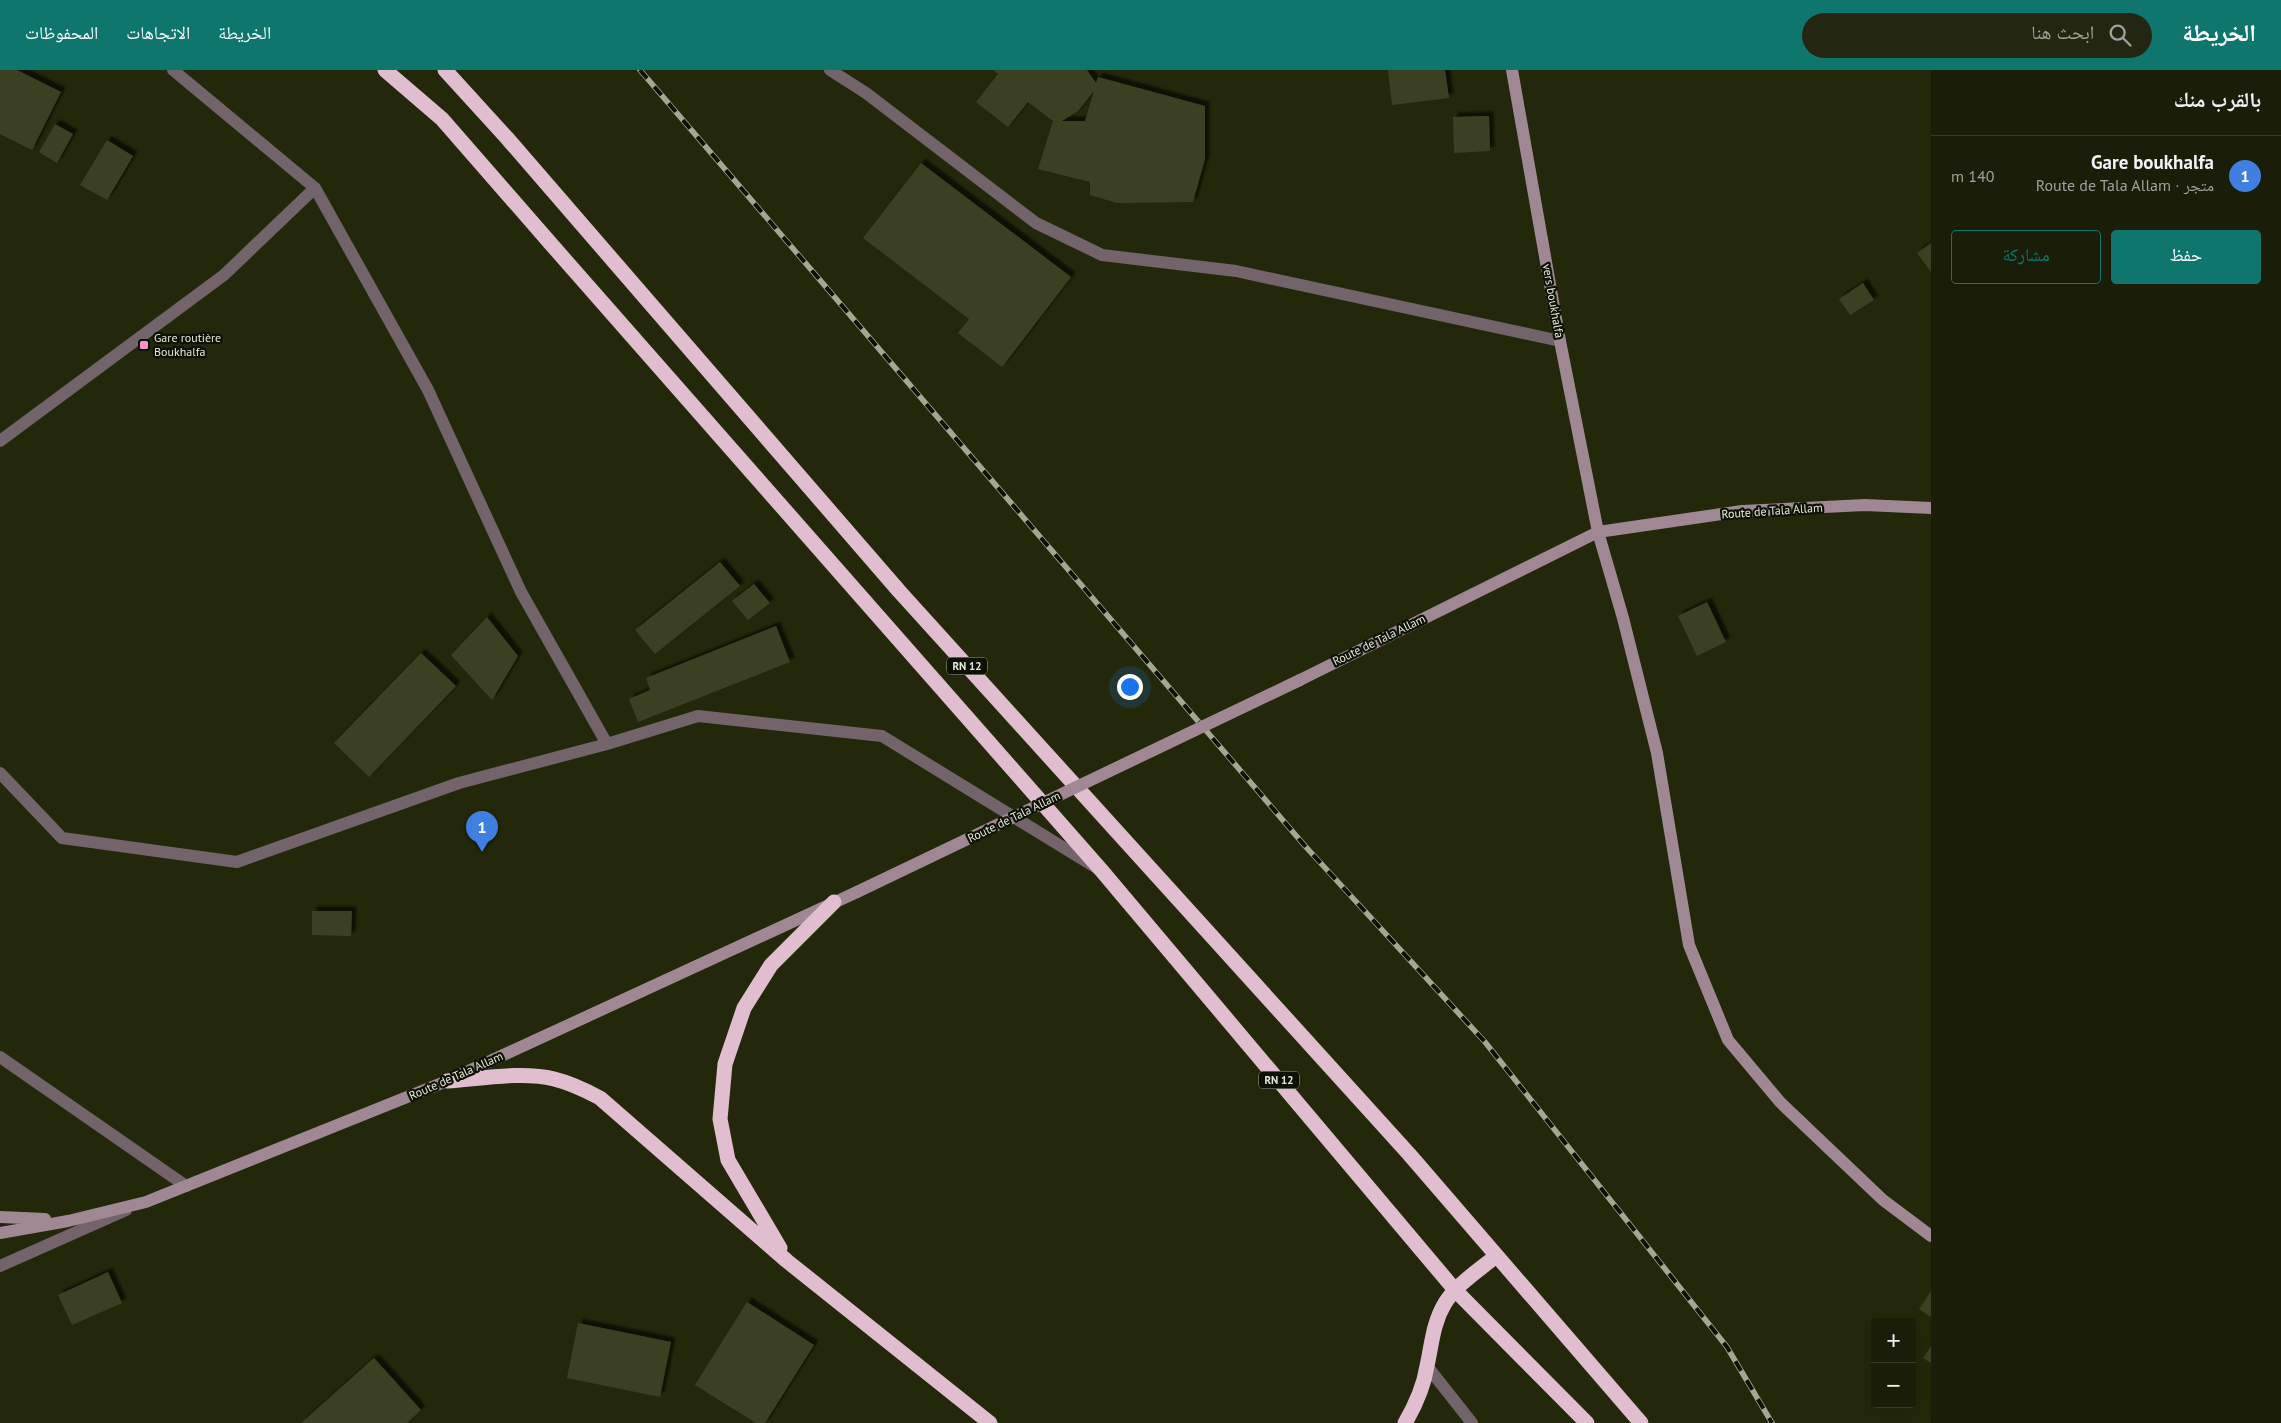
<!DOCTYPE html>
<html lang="ar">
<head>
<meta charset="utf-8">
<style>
	:root { --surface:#1a1e08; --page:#232712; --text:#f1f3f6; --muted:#9fa29c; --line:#383c29; --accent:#0f766e }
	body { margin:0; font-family:"PT Sans","Noto Naskh Arabic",sans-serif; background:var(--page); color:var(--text); direction:rtl }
	.controls { position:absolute; right:15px; bottom:15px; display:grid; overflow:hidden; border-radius:5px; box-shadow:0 5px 20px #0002 }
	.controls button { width:45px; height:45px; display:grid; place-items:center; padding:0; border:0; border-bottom:1px solid var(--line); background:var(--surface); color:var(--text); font:25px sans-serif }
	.you { position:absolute; left:1129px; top:616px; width:18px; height:18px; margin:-12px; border:4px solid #fff; border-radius:50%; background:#1a73e8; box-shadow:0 0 0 8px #1a73e833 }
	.badge { display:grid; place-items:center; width:32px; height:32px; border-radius:50%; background:var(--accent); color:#fff; font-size:16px; font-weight:700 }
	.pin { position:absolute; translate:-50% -41px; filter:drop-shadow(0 1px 2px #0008) }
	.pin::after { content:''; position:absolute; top:26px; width:18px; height:15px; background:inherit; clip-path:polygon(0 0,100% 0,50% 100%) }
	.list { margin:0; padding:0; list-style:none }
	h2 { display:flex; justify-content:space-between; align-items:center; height:65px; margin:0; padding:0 20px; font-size:21px }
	h2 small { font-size:16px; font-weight:400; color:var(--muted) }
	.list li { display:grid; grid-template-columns:32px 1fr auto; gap:15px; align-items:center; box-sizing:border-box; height:80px; padding:0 20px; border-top:1px solid var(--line) }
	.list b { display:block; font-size:19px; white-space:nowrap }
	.list p { margin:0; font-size:16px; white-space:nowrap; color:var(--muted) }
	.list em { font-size:16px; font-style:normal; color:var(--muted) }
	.actions { display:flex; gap:10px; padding:15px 20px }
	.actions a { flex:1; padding:11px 0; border:1px solid var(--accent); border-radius:5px; text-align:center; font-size:18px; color:var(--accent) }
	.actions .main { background:var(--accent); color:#fff }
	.icon { flex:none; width:28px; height:28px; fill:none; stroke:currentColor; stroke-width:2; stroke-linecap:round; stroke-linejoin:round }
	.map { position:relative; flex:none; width:1931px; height:1353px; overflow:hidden; direction:ltr }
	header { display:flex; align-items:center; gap:30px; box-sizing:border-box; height:70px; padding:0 25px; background:var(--accent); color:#fff }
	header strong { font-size:24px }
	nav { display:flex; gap:28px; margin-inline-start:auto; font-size:18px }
	.search { width:350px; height:45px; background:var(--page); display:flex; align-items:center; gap:12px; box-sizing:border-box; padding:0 18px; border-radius:28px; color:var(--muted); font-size:19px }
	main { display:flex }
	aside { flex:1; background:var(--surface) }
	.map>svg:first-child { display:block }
</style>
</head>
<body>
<header>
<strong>الخريطة</strong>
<div class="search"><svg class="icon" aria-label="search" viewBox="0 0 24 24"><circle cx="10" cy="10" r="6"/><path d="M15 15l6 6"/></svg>ابحث هنا</div>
<nav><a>الخريطة</a><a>الاتجاهات</a><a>المحفوظات</a></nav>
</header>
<main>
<aside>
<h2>بالقرب منك<small></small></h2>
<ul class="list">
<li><span class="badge" style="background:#3f7fe0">1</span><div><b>Gare boukhalfa</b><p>متجر · Route de Tala Allam</p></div><em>140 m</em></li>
</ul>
<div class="actions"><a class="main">حفظ</a><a>مشاركة</a></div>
</aside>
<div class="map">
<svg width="1931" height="1353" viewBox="0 0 1931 1353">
	<defs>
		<filter id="shadow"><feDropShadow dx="4.5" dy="-4.5" stdDeviation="1" flood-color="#0009"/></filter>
	</defs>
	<rect width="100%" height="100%" fill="#23280b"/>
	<path fill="#3a4123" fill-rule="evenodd" filter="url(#shadow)" d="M0,0H17L61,22L32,80L0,64Z
		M993,0H1087L1096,13L1098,7L1205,36V89L1193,132L1117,133L1090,125V112L1038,99L1053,51L1028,32L1008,57L976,32L998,4ZM1094,21L1085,51H1062L1078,41Z
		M1388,0H1445L1449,28L1392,35Z
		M1489,46L1490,81L1454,83L1453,47Z
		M55,54L73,64L57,93L39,82Z
		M107,70L133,86L107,130L80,115Z
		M921,93L1071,207L1002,297L958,263L969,249L863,168Z
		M1931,173V202L1917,183Z
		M1863,213L1874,230L1850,245L1839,229Z
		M720,492L740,516L655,584L635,560Z
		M754,514L770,533L748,550L732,531Z
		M1707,532L1726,572L1697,586L1678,546Z
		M487,547L518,586L492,630L451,585Z
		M776,556L790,592L638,652L629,629L650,620L646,608Z
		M421,583L456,616L369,707L334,673Z
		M312,841H352L351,866L312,865Z
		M108,1202L122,1233L72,1255L58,1225Z
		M1931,1221V1247L1919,1239Z
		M747,1232L814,1275L765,1353H756L695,1315Z
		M578,1253L671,1272L660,1327L567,1308Z
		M1931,1276V1293L1923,1288Z
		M374,1288L421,1340L407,1353H301Z"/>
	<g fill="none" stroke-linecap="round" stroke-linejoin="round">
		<path stroke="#73646c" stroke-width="12" d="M173,0L315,118L428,320L521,522L607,674
			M0,371L224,205L315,118
			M0,703L62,768L237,792L459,713L607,674L698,646L882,666L1095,797
			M0,987L186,1116
			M0,1196L126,1140
			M1427,1296L1472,1353"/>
		<path stroke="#73646c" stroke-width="12" d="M830,0L866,23L1036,153L1102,185L1236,201L1560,271"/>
		<path stroke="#9f8894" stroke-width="12" d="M1512,0L1560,271L1598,462L1623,548L1657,683L1689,875L1728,970L1780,1032L1883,1130L1931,1166
			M1300,610L1598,462L1742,441L1865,435L1931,438
			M0,1147L45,1149
			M0,1163L68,1151L146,1132L447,1011L857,822"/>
		<path stroke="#e1bdd0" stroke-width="15" d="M385,0L442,49L551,174L1102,801L1455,1220L1587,1353
			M445,0L507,68L899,521L1409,1084L1641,1353
			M447,1011C479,1009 522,1001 554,1009C571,1013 585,1020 600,1028L787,1191L990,1353
			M780,1178L728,1090L720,1049L725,994L744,938L771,895L834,832
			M1405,1353C1415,1336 1424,1315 1427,1296C1432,1273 1433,1253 1445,1233C1457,1214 1478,1201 1496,1186"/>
		<g stroke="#a3a892" stroke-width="5.5">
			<path id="rail" d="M640,0L1305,776L1485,972L1727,1277L1772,1353"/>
		</g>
		<use href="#rail" stroke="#0d1005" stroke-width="4" stroke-dasharray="11" stroke-linecap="butt"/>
		<path stroke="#9f8894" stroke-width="12" d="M857,822L1300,610"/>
	</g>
	<rect fill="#f790cd" stroke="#0d1005" stroke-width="2" x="139" y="270" width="10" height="10" rx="2.5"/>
	<g text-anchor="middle" stroke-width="4.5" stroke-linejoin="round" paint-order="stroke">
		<g fill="#0d1005" stroke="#a4a999" stroke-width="1">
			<rect x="947" y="587.5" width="40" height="17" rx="4"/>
			<rect x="1259" y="1001.5" width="40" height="17" rx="4"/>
		</g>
		<g font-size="11" font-weight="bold" fill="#e5ead8">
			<text x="967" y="600">RN 12</text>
			<text x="1279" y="1014">RN 12</text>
		</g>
		<g font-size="12" fill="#e5ead8" stroke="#0d1005">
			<text transform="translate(1553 231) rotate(80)" y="4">vers boukhalfa</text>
			<text transform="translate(1772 441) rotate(-4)" y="4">Route de Tala Allam</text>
			<text transform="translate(1379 570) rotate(-26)" y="4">Route de Tala Allam</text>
			<text transform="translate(1014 747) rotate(-26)" y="4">Route de Tala Allam</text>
			<text transform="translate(456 1006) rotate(-24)" y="4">Route de Tala Allam</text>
		</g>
		<g font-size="12" fill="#e5ead8" stroke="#0d1005" text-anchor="start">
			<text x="154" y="272">Gare routière<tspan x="154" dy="14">Boukhalfa</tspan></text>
		</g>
	</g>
</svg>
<div class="controls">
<button>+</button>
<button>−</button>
</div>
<div class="you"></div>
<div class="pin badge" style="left:482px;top:782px;background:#3f7fe0">1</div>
</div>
</main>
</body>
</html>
